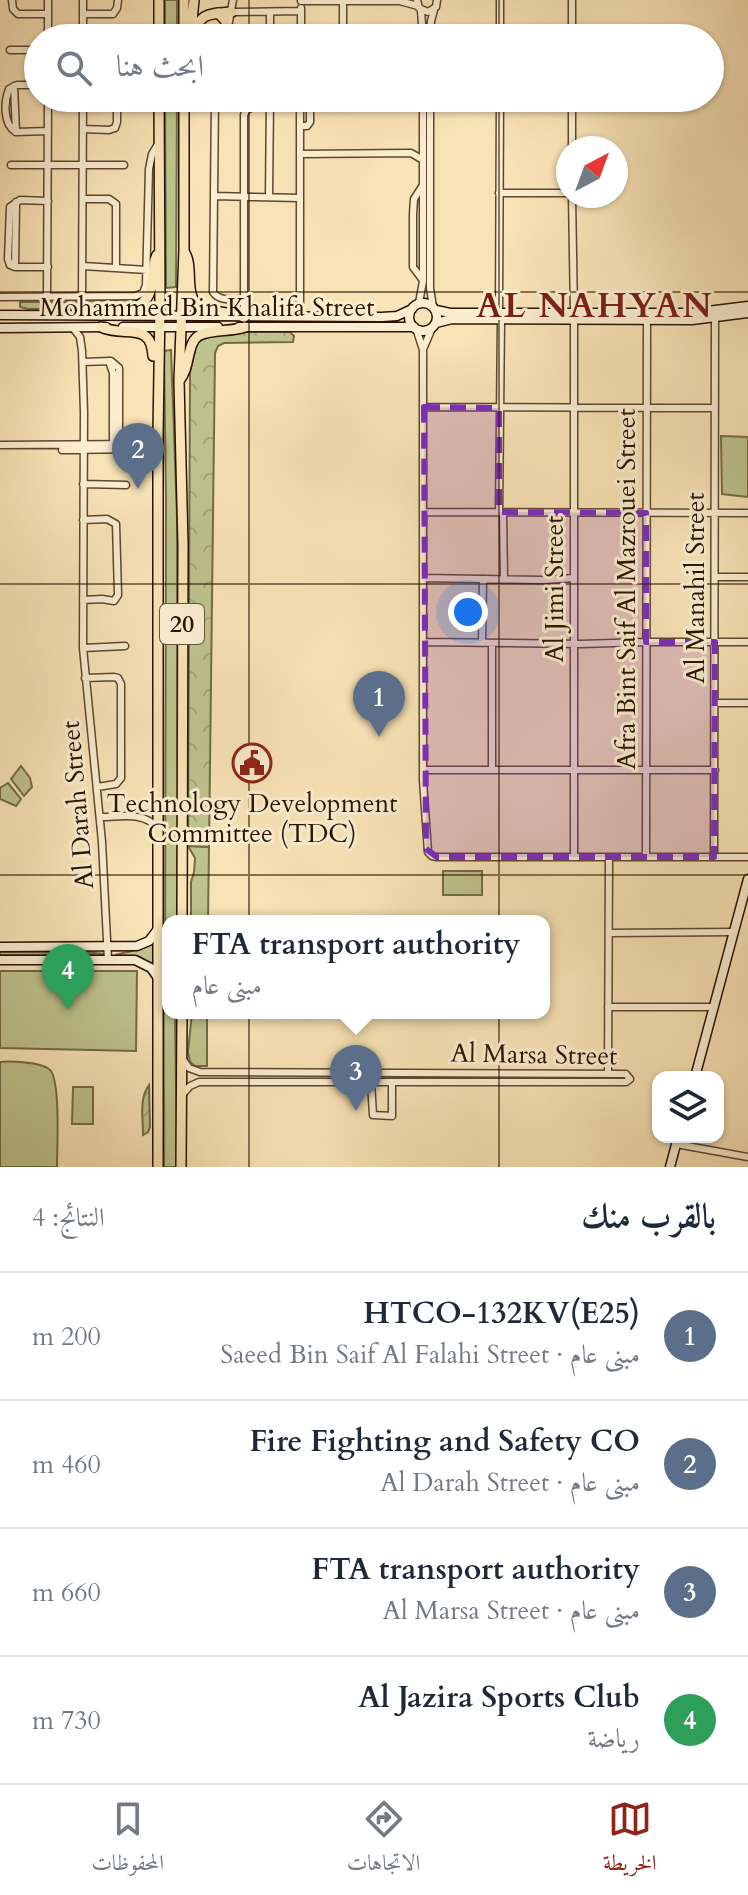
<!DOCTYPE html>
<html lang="ar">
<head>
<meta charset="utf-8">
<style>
	:root { --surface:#fff; --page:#f6f6f7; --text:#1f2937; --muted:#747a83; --line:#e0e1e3; --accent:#8f2418 }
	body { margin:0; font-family:Cardo,Amiri,serif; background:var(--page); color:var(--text); direction:rtl }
	.controls { position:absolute; right:24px; bottom:24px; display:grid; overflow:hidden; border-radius:16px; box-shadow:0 2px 6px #0004 }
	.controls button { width:72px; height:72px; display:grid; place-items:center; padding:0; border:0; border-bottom:2px solid var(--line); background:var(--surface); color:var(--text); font:40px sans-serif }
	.compass { position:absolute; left:556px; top:136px; width:72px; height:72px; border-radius:50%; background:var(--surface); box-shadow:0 2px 6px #0004; rotate:41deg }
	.you { position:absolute; left:468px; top:612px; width:28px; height:28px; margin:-20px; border:6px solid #fff; border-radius:50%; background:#1a73e8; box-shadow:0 0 0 12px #1a73e833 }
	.badge { display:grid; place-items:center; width:52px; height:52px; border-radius:50%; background:var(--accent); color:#fff; font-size:26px; font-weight:700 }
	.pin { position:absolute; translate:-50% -66px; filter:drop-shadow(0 2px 4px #0008) }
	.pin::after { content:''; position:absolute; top:42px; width:28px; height:24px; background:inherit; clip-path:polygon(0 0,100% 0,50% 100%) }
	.popup { position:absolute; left:162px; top:915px; width:388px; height:104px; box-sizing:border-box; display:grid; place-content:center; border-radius:16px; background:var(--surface); filter:drop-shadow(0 2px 6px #0005); font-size:26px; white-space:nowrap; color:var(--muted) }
	.popup b { font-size:30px; color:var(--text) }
	.popup::after { content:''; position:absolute; left:50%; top:100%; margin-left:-16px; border:16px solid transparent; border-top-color:var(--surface) }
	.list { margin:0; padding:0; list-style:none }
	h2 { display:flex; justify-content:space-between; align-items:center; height:104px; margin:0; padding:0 32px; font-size:34px }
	h2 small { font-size:26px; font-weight:400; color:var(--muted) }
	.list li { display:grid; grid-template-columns:52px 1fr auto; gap:24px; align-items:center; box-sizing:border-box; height:128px; padding:0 32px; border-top:2px solid var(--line) }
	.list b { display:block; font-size:30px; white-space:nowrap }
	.list p { margin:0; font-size:26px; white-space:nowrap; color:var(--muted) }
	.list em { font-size:26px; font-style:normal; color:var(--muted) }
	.icon { flex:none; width:44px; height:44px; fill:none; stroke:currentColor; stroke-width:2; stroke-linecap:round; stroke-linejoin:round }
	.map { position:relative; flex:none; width:748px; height:1167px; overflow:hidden; direction:ltr }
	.search { position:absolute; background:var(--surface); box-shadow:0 2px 6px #0004; left:24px; right:24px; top:24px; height:88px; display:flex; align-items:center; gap:20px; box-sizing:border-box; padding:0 28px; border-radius:44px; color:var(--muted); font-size:30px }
	.sheet { height:616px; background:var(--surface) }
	nav { display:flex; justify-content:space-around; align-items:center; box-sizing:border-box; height:112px; border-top:2px solid var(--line); background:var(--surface); font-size:22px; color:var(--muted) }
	nav a { display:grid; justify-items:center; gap:4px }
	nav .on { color:var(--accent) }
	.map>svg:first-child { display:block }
</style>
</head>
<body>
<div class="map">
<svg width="748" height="1167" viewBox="0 0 748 1167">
	<defs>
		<pattern id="forest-crowns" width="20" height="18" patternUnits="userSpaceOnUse" patternTransform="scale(2)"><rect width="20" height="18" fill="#bec38d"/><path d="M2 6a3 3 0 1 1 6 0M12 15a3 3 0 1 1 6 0" fill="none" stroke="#a3a778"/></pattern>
		<pattern id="garden-furrows" width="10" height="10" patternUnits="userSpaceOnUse" patternTransform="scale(2)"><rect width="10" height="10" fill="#bec38d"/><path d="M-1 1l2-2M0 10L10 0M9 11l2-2" fill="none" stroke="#a3a778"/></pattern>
	</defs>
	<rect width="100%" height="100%" fill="#f8e3b6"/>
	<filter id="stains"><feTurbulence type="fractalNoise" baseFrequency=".0025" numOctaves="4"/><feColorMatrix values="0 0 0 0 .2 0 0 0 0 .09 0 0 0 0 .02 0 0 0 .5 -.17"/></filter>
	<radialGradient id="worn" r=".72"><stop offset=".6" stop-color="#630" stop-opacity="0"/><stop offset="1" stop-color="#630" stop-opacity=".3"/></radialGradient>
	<path fill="#bec38d" stroke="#746b46" stroke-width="2" d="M165,0H177V38H165Z
		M165,98H177L176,287L166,288Z
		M136,299L135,302L129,305L95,308L88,303V301Z
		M20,302H77V305L72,309H28L20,307Z
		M171,350L177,517L178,921H168V1013H175L177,1164L176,1167H164C165,1099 162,1032 165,964L166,501L164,351Z
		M721,436L748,437V497L722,494Z
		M21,766L30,778L32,787L24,796L11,779Z
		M8,783L21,799L16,806L0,799V788Z
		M188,846L209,847L208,921H191V882L194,872L195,858Z
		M443,871H482V895H443Z
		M153,943V965L140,957L115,955C128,951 141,951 153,943Z
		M0,952H84L107,954L0,955Z
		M0,971H137L136,1051L0,1048Z
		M192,1013H207V1066H195L190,1062L188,1052Z
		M0,1062C11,1061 40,1062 49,1069C61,1076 57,1150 57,1167H0Z
		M73,1087H93V1124H72Z"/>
	<path fill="url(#forest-crowns)" stroke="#746b46" stroke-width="2" d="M231,332H290L294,336L293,342L224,343L218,346L215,353L209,847L188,846L190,373L195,346L202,336Z"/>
	<path fill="url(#garden-furrows)" stroke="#746b46" stroke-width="2" d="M149,1085L150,1127L148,1132L143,1135C143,1119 139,1098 149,1085Z"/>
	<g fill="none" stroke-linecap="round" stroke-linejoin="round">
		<g stroke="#5e472e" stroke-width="9">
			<path id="street" d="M12,0L13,9L18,14H48
				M48,0V38
				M417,0L419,8L428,12L436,7L437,0
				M301,1H400L418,6
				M301,8V38
				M421,11L423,38
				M232,12L301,11
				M83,14H113L117,8L118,0
				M301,28L309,29L311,38
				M500,36H572
				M500,36V0
				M83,38V0
				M226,38L233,0
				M270,38V12
				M343,38V1
				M430,38L431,21L434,10
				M572,38V0
				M10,50H38
				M38,85H17L9,89C4,102 3,125 16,132L48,131
				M14,86L16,132
				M215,98L213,292C219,302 234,299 245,299
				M430,98V288L433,307
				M430,105H500
				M300,126H307L310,122V98
				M83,129L109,130L115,128L117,122V98
				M572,148V98
				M300,154L411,153L423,160
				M11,165H124
				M499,193H568
				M214,196L300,198
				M572,196L574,313
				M269,197L270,98
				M83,199H109L116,204V266
				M48,201L20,200L10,207L8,259L10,265L15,267H48
				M83,266L147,270
				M15,267L16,202
				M422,279L413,267V214L414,199L423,185
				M0,297L136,296L143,293L146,285L149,169L152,154L158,144
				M47,297L48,98
				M419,303L423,281V98
				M499,313L500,98
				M74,315L80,307L82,298L83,98
				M244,317V115C248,104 260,107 270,107
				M300,317V98
				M72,327L80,337L82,351L84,412L83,648L102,842L108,960
				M416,328L423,350V780L428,852L432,856L437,857H748
				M424,347L432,328
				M109,361L113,373V444
				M83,362L111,361L119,368V444
				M424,407L715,408
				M0,445L142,444L149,442L158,435
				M62,450L141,449L152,454L157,460
				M83,484L126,485
				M424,512L748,513
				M499,512L501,320
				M503,512L504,579
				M715,577H748
				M423,578L543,580L574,578
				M83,600L102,599L114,601L118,595L116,524L107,519L83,520
				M423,642L581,644L646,642H748
				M482,643L483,579
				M83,648L125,646
				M85,678L114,677L118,678L121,684V778L116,784L97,787
				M715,703H748
				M423,770H715
				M492,770V643
				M100,817C123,817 141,811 159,828
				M574,857V321
				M646,857L647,321
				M714,857L715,318
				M609,933L733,932
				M608,1007H714
				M608,1074L609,858
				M371,1082L373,1115L392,1116V1082
				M181,1096L190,1086L199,1082H626L630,1079L626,1074L200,1072L189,1068L184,1061
				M676,1144L748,1157"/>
		</g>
		<g stroke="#2a1300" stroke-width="11">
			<path id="secondary" d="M409 317a14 14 0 1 1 28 0a14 14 0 1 1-28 0Z
				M436,310L450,313H691L748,306
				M0,315L382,317L397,316L412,309
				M436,323L452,319L692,320L748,313
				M123,327H218
				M239,327H414
				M0,328L106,327
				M0,947L137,946L149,941L158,929
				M0,960H135L151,968L158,978
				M695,1077L748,879
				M670,1167L678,1137"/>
		</g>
		<g stroke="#2a1300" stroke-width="12">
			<path id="primary" d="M159,0V38
				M218,13L225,20L228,30
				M191,31L194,0
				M184,38V0
				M191,38C200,13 207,14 232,12
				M185,253C194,268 183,296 200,307C209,312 232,312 244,317
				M101,315C119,309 146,313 151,288C154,276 151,266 157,255
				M101,327C124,338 151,320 153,356
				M179,381C191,367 186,342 200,335C213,329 231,332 245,327
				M182,921L183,545L179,381L184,251V98
				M158,1167V435L160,305L159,98
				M181,1167L182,1013"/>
		</g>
		<use href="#street" stroke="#faedd0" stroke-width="6"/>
		<use href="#secondary" stroke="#faedd0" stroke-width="8"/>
		<use href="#primary" stroke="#f8e3b6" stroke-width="9"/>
	</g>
	<path fill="#7b2cbf" fill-opacity="0.2" stroke="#7b2cbf" stroke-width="6" stroke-dasharray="16 10" stroke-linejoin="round" d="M424,407L499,408V512L646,513V642H715L714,857H437L426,849Z"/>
	<path fill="none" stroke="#2a1300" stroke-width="2" stroke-opacity="0.55" d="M249,0V38M499,0V38M249,98V1167M499,98V1167M0,292H748M0,584H748M0,875H748"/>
	<defs>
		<g id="civic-ring" transform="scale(2)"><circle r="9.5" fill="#faedd0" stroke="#8f2418" stroke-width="1.5"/><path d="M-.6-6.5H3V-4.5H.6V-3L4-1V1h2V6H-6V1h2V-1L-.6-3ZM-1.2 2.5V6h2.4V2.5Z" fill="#8f2418"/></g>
	</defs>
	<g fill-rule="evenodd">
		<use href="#civic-ring" x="252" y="763"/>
	</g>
	<g text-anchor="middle" stroke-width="6" stroke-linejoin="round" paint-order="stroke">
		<rect fill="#faedd0" stroke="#68543e" stroke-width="2" x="160" y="604" width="44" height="40" rx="6"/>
		<g font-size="24" font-weight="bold" fill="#2a1300">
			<text x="182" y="632">20</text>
		</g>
		<g font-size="26" fill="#2a1300" stroke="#faedd0">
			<text x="207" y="316">Mohammed Bin Khalifa Street</text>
			<text transform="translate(695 588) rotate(-90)" y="9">Al Manahil Street</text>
			<text transform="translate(554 589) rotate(-90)" y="9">Al Jimi Street</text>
			<text transform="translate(626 589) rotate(-90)" y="9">Afra Bint Saif Al Mazrouei Street</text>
			<text transform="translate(77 805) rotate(-95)" y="9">Al Darah Street</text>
			<text transform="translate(534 1054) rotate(1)" y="9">Al Marsa Street</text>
		</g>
		<g font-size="26" fill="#2a1300" stroke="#faedd0">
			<text x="252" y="812">Technology Development<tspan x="252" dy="30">Committee (TDC)</tspan></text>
		</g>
		<g font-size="34" font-weight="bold" letter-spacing="2" fill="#7a1f14" stroke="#faedd0">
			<text x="595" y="317">AL NAHYAN</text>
		</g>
	</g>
	<rect width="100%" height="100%" filter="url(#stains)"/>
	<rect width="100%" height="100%" fill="url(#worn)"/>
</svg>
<div class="controls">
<button><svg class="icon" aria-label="layers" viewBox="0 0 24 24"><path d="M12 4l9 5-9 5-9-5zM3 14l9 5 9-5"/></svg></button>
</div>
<svg class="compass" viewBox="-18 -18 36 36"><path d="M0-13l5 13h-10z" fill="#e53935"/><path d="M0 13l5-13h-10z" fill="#747a83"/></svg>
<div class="you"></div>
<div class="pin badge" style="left:379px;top:737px;background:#5c6f8a">1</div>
<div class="pin badge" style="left:138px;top:489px;background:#5c6f8a">2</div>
<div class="pin badge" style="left:356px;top:1111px;background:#5c6f8a">3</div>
<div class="popup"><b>FTA transport authority</b>مبنى عام</div>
<div class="pin badge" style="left:68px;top:1010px;background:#2e9e5b">4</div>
<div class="search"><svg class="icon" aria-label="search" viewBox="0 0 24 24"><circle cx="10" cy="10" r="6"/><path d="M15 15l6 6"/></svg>ابحث هنا</div>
</div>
<section class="sheet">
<h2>بالقرب منك<small>النتائج: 4</small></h2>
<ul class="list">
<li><span class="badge" style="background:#5c6f8a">1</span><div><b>HTCO-132KV(E25)</b><p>مبنى عام · Saeed Bin Saif Al Falahi Street</p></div><em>200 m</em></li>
<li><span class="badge" style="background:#5c6f8a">2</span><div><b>Fire Fighting and Safety CO</b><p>مبنى عام · Al Darah Street</p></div><em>460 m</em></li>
<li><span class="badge" style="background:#5c6f8a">3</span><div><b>FTA transport authority</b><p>مبنى عام · Al Marsa Street</p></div><em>660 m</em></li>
<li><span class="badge" style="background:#2e9e5b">4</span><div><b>Al Jazira Sports Club</b><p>رياضة</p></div><em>730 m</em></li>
</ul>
</section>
<nav>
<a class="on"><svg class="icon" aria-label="map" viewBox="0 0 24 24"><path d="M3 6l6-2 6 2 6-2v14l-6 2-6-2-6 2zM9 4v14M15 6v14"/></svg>الخريطة</a>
<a><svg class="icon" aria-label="directions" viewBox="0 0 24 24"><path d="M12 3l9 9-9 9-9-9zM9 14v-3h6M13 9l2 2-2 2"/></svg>الاتجاهات</a>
<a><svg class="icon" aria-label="saved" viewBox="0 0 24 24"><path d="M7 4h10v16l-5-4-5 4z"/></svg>المحفوظات</a>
</nav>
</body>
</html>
